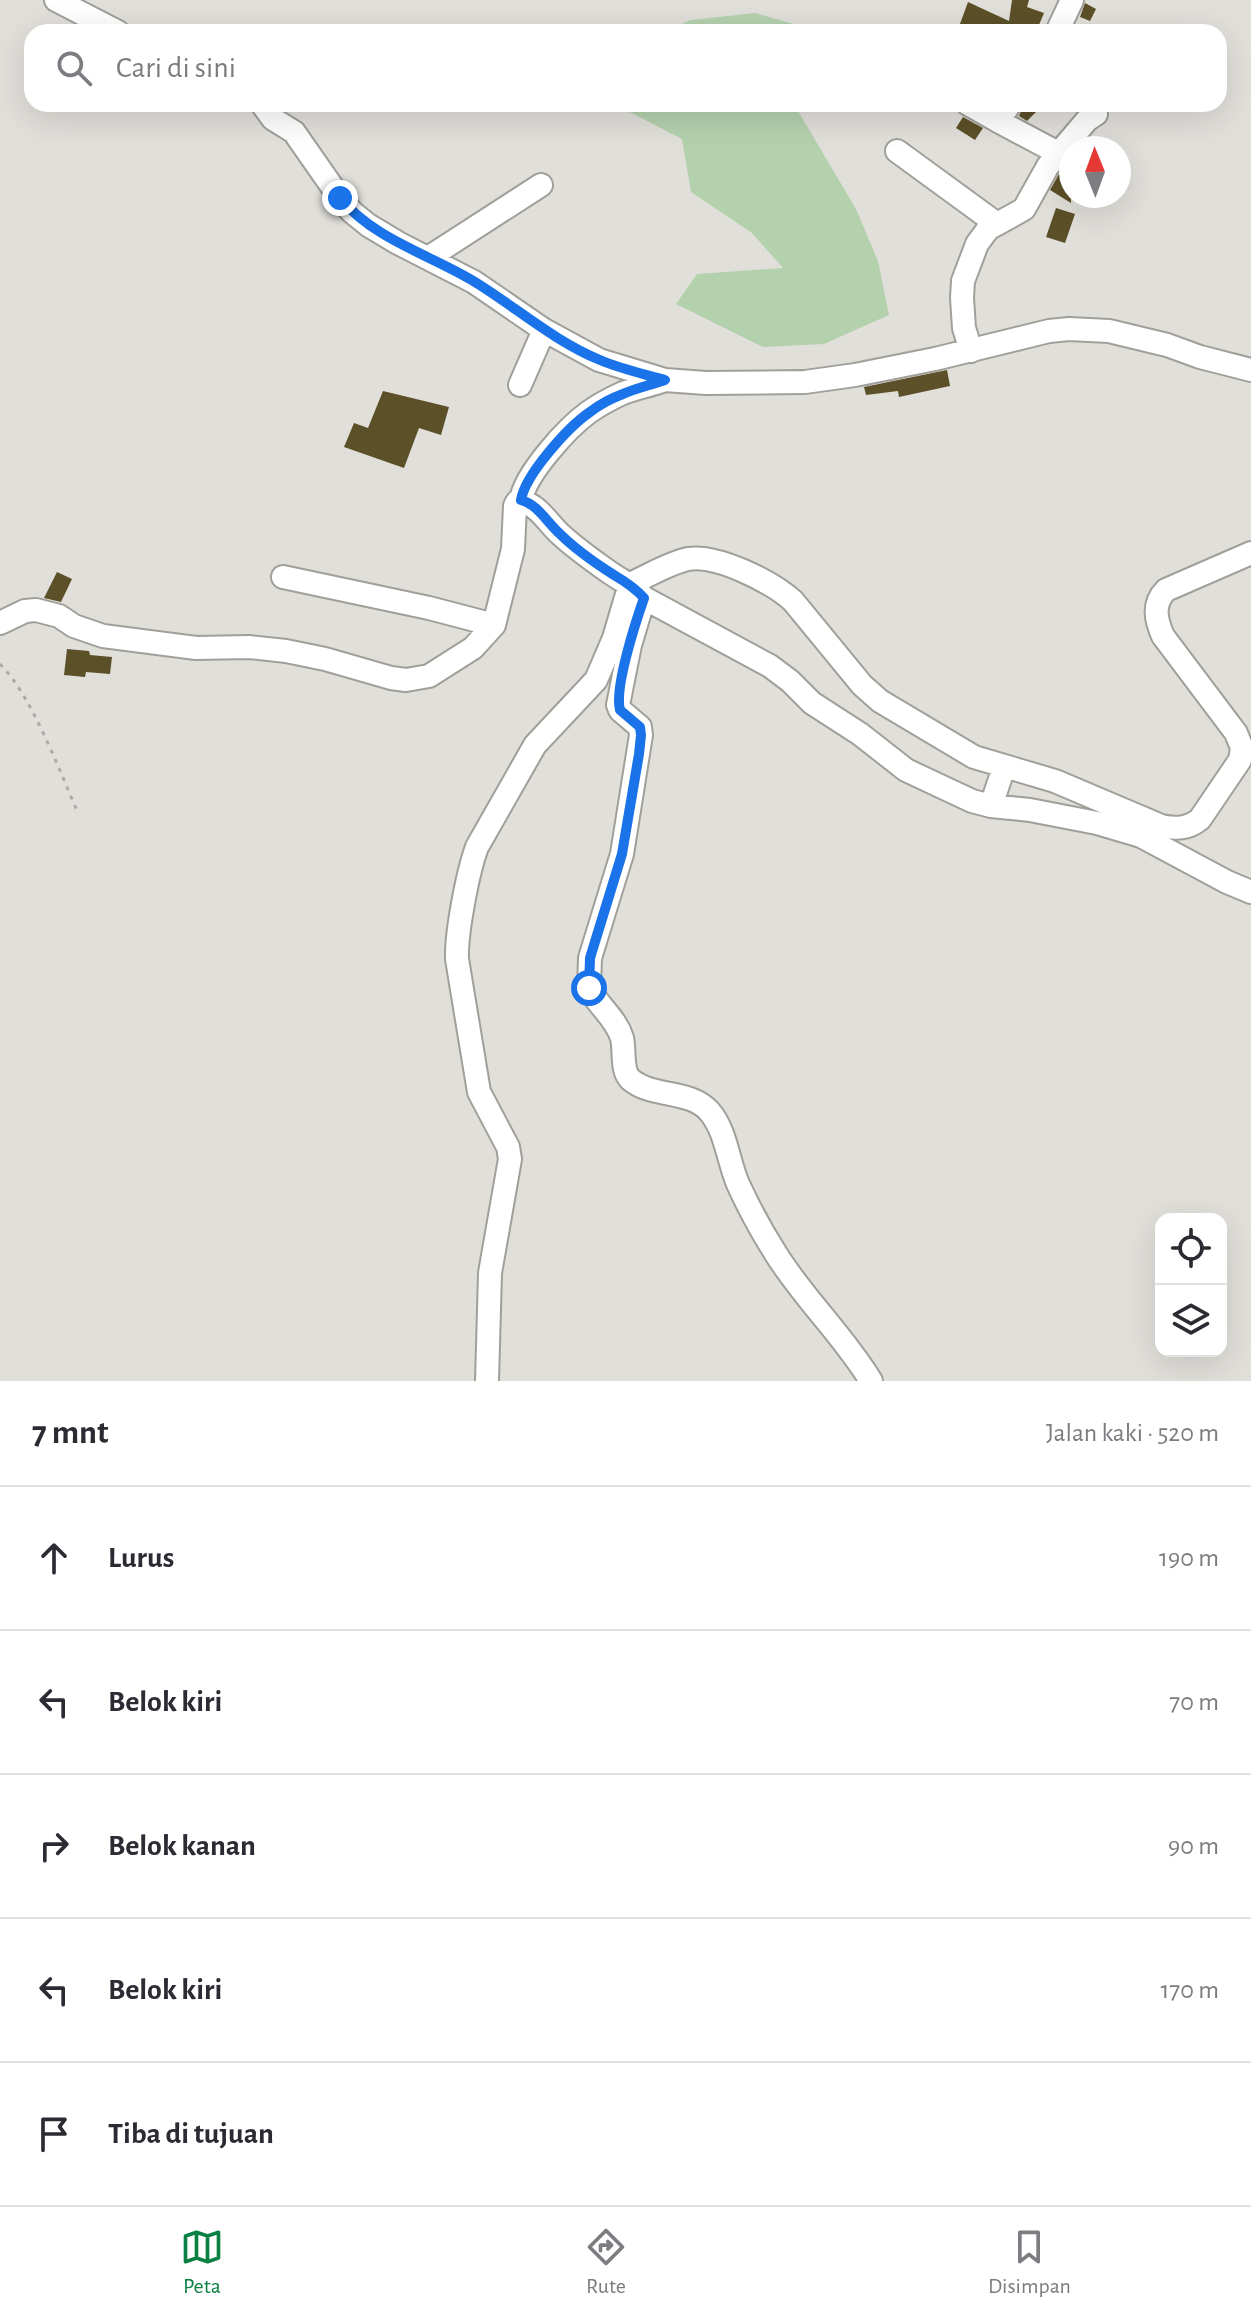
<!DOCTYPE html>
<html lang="id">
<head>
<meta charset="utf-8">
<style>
	:root { --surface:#fff; --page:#f2f2f3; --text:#2b2b33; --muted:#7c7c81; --line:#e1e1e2; --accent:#0b8043 }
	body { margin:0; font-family:"Alegreya Sans",sans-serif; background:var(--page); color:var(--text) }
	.controls { position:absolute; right:24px; bottom:24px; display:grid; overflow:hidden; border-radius:16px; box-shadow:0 8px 32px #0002 }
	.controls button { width:72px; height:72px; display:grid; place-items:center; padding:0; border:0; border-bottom:2px solid var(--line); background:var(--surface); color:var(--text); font:40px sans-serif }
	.compass { position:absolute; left:1059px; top:136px; width:72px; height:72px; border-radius:50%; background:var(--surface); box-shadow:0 8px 32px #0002; rotate:359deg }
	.stop { position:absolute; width:24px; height:24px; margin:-18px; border:6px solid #1a73e8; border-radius:50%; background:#fff }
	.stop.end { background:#1a73e8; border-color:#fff; box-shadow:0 2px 8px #0008 }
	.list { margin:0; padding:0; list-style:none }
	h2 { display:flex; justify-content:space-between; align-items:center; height:104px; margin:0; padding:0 32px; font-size:34px }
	h2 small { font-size:26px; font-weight:400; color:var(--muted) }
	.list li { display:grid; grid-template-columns:52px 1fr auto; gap:24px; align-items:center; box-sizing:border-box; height:144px; padding:0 32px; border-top:2px solid var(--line) }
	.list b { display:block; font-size:30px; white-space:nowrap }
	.list em { font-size:26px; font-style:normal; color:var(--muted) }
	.icon { flex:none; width:44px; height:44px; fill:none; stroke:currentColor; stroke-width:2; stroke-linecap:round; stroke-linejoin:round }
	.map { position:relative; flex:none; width:1251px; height:1381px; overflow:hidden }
	.search { position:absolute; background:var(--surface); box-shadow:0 8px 32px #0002; left:24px; right:24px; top:24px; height:88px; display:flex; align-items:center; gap:20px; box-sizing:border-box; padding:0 28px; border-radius:24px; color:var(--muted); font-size:30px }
	.sheet { height:824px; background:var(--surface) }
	nav { display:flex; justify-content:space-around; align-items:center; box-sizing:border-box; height:112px; border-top:2px solid var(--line); background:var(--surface); font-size:22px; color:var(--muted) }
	nav a { display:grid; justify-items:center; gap:4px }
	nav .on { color:var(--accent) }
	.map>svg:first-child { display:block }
</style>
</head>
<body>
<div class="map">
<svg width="1251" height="1381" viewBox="0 0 1251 1381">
	<rect width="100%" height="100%" fill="#e1dfda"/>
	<path fill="#b4d1ae" d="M755,13L804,27V32H662L691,20Z
		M619,104H798V111L856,209L878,261L889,315L824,344L763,347L676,304L697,274L783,268L752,233L691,192L682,139L618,106Z"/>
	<path fill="#5c5028" d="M1012,0H1029L1027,7L1044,13L1036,32H957L968,2L1009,21Z
		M1085,3L1096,9L1090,21L1080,17Z
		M1024,104H1044L1027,121L1019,116Z
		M963,117L983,128L975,140L956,128Z
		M1071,161V203L1050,190L1059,174L1062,176Z
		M1056,208L1075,214L1065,243L1046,237Z
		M947,370L950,386L899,397L898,391L866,395L864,387Z
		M383,391L449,407L441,435L419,428L404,468L344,447L354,423L368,428Z
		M57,572L72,579L61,602L44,598Z
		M67,649L89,651L90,655L112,657L110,674L86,672L85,677L64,675Z"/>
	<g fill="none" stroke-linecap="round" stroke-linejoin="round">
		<g stroke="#a09f9a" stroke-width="26">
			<path id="minor" d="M56,0L118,32
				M1057,32L1072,0
				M262,104L273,119L294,132L340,198L352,212L368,225L398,243L474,282L544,330L599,360L665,380L706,383L805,382L855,375L935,359L1049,331L1069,329L1109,331L1167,345L1200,357L1251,370
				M968,104L998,121
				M1010,104L998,121L1058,153
				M897,151L997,224
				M428,258L541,185
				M971,351L964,328L962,298L963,281L977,244L988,229L1024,209L1048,166L1087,120L1096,114
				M520,385L544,330
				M521,500C525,474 568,427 589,412C599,405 612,398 623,393C636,388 652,385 665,380
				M283,577L429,608L494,625
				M644,598L770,666L790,681L812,703L860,734L906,770L972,801L991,806L1030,810L1097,823L1141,836L1227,882L1251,892
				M0,623L25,611L36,610L59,616L74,626L103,636L196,648L249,647L286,651L325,659L391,678L406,680L429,676L473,648L494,625L513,549L515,506L517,502C535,500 547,522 560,534C575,548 592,560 609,572C622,581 634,586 644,598L630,645L618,705L620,710L640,727L641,735L622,854L590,958L589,988C598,1006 616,1018 622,1038C625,1050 621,1070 630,1079C651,1098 689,1089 709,1111C726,1130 728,1161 738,1184C749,1208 762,1232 776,1254C804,1299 843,1335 871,1381
				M991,806L1004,767
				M487,1381L490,1273L510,1159L508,1147L479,1092L457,959C456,933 468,871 477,847L535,745L596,680L614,638L630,584C648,576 669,563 688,559C717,554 772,582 793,601L862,685L880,701L974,757L1055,781L1161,826C1176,829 1188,829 1200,819L1240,760L1242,748L1236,733L1163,636C1156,620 1152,604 1166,590L1251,553"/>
		</g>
		<path stroke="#acaba7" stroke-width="3" stroke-dasharray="4 6" stroke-linecap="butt" d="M0,664C32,696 59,770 78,813"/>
		<use href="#minor" stroke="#fff" stroke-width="22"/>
	</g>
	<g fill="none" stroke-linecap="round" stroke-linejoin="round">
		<path stroke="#1a73e8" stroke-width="10" d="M340,198C375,240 429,254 475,282C517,308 554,341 600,360C621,369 644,374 665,380C651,385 636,388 623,394C612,398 599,405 590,412C568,427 525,475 521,500C537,504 547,522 559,533C575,549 595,563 614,575C626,582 635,588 644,598C636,621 614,688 620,710L640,727L641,735L639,754L622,854L590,958L589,988"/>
	</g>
</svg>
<div class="controls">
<button><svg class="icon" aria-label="locate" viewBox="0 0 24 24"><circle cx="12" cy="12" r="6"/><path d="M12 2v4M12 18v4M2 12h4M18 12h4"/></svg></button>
<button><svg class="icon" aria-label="layers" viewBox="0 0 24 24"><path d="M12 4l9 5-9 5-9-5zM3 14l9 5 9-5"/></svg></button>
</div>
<svg class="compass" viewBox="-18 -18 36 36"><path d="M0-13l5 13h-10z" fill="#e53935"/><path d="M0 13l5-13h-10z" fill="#7c7c81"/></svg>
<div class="stop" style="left:589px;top:988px"></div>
<div class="stop end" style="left:340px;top:198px"></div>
<div class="search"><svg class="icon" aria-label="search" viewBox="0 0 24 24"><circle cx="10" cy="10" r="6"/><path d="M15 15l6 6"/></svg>Cari di sini</div>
</div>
<section class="sheet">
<h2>7 mnt<small>Jalan kaki · 520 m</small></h2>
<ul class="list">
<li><svg class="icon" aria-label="ahead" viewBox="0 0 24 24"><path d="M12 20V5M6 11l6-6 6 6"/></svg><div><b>Lurus</b></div><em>190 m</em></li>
<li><svg class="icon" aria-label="left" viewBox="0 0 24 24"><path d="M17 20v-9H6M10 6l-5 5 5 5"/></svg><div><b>Belok kiri</b></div><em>70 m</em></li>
<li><svg class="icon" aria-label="right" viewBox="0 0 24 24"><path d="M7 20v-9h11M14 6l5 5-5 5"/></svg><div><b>Belok kanan</b></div><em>90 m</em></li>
<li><svg class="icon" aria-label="left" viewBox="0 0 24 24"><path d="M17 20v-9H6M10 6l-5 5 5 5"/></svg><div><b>Belok kiri</b></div><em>170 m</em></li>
<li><svg class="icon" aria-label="arrive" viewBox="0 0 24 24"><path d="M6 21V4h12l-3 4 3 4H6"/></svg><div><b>Tiba di tujuan</b></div></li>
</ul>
</section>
<nav>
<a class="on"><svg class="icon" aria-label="map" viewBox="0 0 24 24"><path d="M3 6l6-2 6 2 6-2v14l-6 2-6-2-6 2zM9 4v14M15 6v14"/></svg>Peta</a>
<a><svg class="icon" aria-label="directions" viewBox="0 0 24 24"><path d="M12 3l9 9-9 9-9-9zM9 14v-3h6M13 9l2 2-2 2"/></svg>Rute</a>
<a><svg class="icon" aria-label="saved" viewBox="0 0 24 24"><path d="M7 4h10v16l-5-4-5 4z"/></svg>Disimpan</a>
</nav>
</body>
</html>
